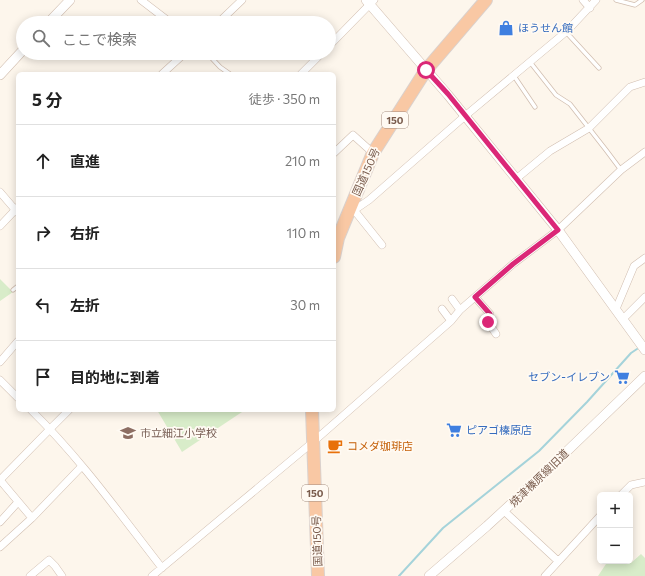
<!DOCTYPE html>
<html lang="ja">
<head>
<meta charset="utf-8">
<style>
	:root { --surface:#fff; --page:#f2f2f2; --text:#222; --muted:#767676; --line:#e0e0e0 }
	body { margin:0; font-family:Commissioner,"Noto Sans JP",sans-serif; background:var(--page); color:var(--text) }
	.controls { position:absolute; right:12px; bottom:12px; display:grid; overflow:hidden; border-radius:6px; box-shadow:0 2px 10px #0003 }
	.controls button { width:36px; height:36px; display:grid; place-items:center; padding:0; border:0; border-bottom:1px solid var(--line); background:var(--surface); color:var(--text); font:20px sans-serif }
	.stop { position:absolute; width:12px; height:12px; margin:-9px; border:3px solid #db2777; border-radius:50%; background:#fff }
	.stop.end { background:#db2777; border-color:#fff; box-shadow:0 1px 4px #0008 }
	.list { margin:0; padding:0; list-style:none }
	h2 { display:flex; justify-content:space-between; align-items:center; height:52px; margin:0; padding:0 16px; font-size:17px }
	h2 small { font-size:13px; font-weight:400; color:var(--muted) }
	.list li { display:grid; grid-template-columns:26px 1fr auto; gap:12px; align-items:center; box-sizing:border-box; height:72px; padding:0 16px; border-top:1px solid var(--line) }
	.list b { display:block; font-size:15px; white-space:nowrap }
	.list em { font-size:13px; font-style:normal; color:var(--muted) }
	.icon { flex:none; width:22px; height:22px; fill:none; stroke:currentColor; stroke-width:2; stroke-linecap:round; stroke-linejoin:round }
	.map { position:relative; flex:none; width:645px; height:576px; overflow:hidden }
	.search { position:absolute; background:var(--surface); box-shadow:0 2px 10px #0003; left:16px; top:16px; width:320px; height:44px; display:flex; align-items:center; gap:10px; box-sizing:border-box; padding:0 14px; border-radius:22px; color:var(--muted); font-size:15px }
	.panel { position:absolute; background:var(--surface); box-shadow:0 2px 10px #0003; left:16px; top:72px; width:320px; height:340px; border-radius:6px }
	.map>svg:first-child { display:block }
</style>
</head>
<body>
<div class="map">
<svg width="645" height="576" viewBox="0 0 645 576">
	<rect width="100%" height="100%" fill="#fdf6ec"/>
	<path fill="#d8ecc9" d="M0,279L13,292L0,301Z
		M157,410H245L182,452Z
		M641,554L645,558V576H598L608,561H629L631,563Z"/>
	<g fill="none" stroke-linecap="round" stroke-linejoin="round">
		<path stroke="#a5d3da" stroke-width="2" d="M399,576L443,528L539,451L587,402L631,353L637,349"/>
		<g stroke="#d1beb0" stroke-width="5">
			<path id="service" d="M616,0L635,5L642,0
				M195,22L197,23
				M566,32L599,68
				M207,53L220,67L230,74
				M530,62L556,95L570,104L606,150L621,170
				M514,76L535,107
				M13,290L18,286"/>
		</g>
		<g stroke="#d1beb0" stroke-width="8">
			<path id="minor" d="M141,0L171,23
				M583,0L590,8
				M218,23L242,0
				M329,46L374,0
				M162,74L185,53
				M301,74L322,53
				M334,153L353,135L373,153
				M516,179L550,151L589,128L630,87L645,82
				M0,192L18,213
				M354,210L382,245
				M350,213L369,200L465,116L567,31L596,0
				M0,226L18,207
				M475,297L490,314L488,320V322L496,334
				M452,299L460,310
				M442,309L451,321
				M616,309L634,266L645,258
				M623,319L645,297
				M0,362L18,341
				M0,380L18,398
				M31,410C80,458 120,514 162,568
				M621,495L631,485L645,482
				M504,511L558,561
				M32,518L0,480L50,429L69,410
				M0,522L18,502
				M0,547L32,518L82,466
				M30,576L49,560L55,566L62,576
				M152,576L313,442L451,321L460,310L513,264L558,230L621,170L645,152
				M545,576L600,516"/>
		</g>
		<g stroke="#d1beb0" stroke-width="10">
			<path id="tertiary" d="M366,0L448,95L558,230L645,350
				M48,23L70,0
				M0,75L23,50
				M429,576L487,526L536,481L645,376"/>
		</g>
		<g stroke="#dad1cd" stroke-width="14">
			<path id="trunk" d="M334,257L338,238L373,153L426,70L486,0
				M312,410L318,576"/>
		</g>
		<use href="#service" stroke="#fff" stroke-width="3.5"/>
		<use href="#minor" stroke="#fff" stroke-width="7"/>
		<use href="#tertiary" stroke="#fff" stroke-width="9"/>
		<use href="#trunk" stroke="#f9c8a4" stroke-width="12"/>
	</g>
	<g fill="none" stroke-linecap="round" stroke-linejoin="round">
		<path stroke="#db2777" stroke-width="5" d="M426,70L448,94L558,230L513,264L475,297L490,314L488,320V322"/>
	</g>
	<defs>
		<g id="shop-bare" transform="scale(1.2)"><path d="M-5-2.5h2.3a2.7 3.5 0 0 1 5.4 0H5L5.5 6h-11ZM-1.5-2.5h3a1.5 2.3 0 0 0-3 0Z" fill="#3f7fe0" stroke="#fffaf3" stroke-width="2.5" paint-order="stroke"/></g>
		<g id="supermarket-bare" transform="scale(1.2)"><path d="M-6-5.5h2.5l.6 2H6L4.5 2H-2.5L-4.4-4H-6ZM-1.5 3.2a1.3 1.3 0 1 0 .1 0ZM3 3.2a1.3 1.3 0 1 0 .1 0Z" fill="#3f7fe0" stroke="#fffaf3" stroke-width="2.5" paint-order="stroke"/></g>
		<g id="school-bare" transform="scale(1.2)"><path d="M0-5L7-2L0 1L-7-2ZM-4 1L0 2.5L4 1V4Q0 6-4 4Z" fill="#8d6e63" stroke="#fffaf3" stroke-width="2.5" paint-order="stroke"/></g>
		<g id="cafe-bare" transform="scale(1.2)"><path d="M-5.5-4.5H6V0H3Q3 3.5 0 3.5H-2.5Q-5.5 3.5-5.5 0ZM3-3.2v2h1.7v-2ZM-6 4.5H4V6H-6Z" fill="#e8710a" stroke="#fffaf3" stroke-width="2.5" paint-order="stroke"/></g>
	</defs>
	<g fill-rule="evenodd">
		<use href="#shop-bare" x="506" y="28"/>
		<use href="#supermarket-bare" x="622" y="377"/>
		<use href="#supermarket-bare" x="454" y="430"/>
		<use href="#school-bare" x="128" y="433"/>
		<use href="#cafe-bare" x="335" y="446"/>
	</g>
	<g text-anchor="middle" stroke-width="3.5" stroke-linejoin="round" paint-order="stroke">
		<g fill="#fffaf3" stroke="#a28b7f" stroke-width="1">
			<rect x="382" y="112" width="26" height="16" rx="3"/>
			<rect x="302" y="485" width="26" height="16" rx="3"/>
		</g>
		<g font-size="10" font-weight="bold" fill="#7a5c4d">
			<text x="395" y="124">150</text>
			<text x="315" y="497">150</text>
		</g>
		<g font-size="11" fill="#366cbe" stroke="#fffaf3" text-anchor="start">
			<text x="518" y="32">ほうせん館</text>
			<text x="610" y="381" text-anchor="end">セブン-イレブン</text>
			<text x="466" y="434">ピアゴ榛原店</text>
		</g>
		<g font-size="11" fill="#7a5c4d" stroke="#fffaf3">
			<text transform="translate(366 172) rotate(-66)" y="4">国道150号</text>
			<text transform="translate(539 478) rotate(-44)" y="4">焼津榛原線旧道</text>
			<text transform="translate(317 541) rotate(-92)" y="4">国道150号</text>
		</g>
		<g font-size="11" fill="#785e54" stroke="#fffaf3" text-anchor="start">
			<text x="140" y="437">市立細江小学校</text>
		</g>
		<g font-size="11" fill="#c56008" stroke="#fffaf3" text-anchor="start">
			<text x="347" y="450">コメダ珈琲店</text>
		</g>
	</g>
</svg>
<div class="controls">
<button>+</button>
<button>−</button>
</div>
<div class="stop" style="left:426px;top:70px"></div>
<div class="stop end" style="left:488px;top:322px"></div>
<div class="search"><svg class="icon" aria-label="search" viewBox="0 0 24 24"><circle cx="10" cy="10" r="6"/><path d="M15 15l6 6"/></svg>ここで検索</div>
<section class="panel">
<h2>5 分<small>徒歩 · 350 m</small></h2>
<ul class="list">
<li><svg class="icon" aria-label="ahead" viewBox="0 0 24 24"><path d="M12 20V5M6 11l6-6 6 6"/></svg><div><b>直進</b></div><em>210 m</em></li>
<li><svg class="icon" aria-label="right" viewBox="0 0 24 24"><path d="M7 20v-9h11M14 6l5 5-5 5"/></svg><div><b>右折</b></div><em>110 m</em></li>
<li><svg class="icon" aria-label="left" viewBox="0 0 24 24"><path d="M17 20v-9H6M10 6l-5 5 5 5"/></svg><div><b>左折</b></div><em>30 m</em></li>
<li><svg class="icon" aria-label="arrive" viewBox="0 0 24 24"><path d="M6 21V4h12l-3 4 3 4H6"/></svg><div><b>目的地に到着</b></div></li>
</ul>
</section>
</div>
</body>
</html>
